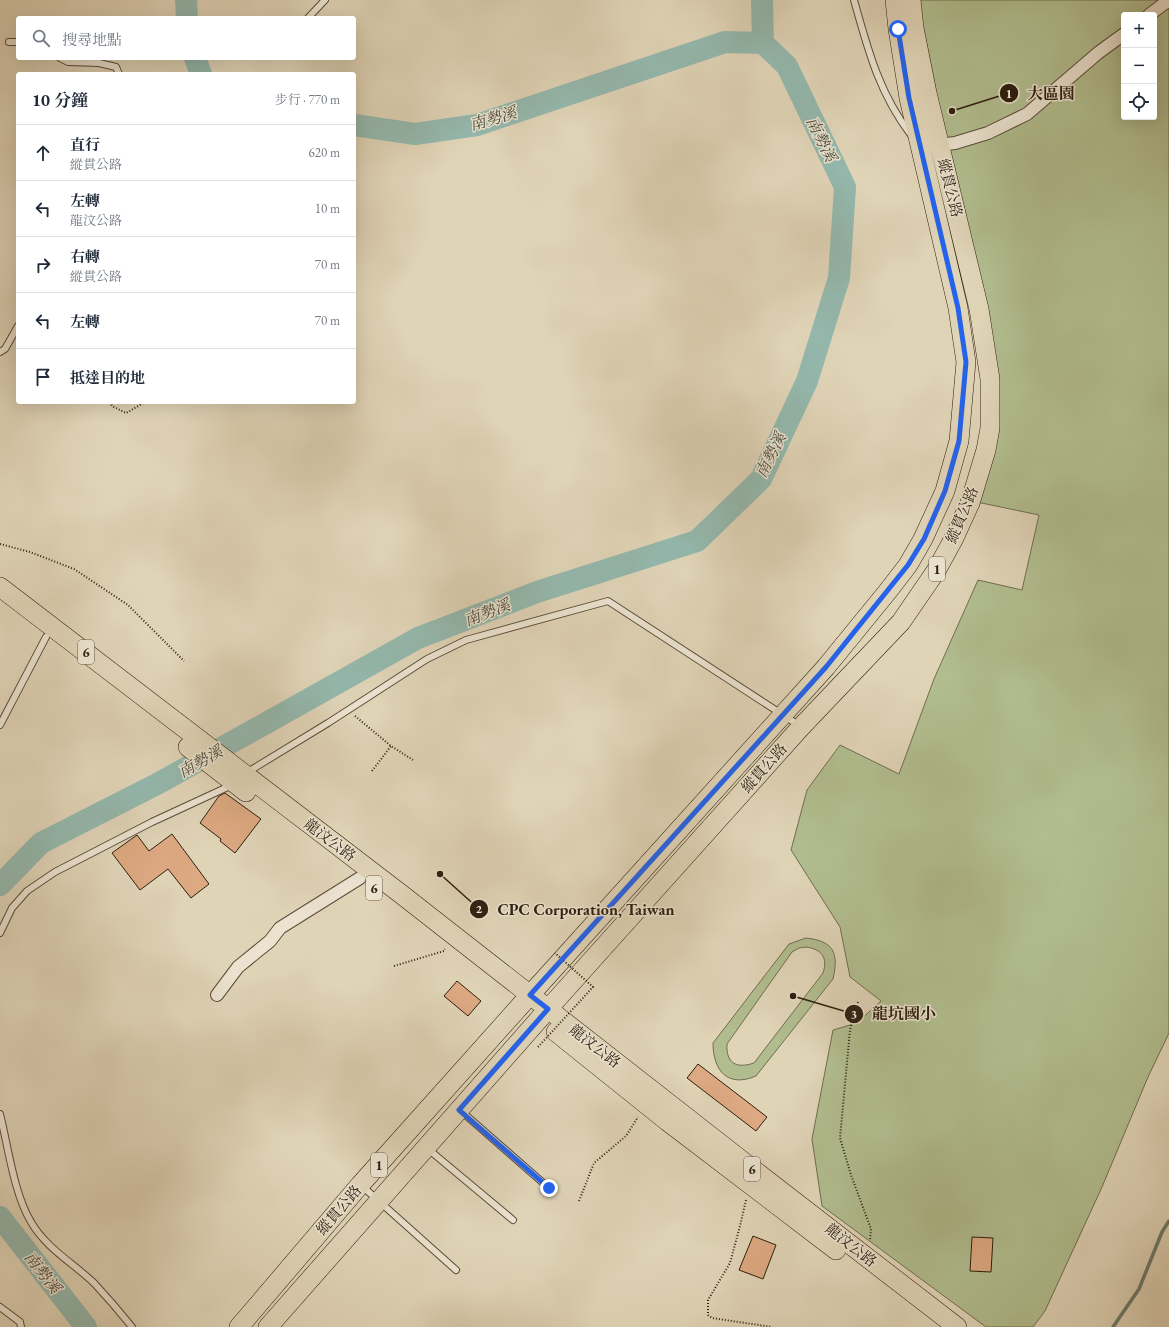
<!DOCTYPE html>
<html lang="zh-TW">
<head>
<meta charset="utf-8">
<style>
	:root { --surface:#fff; --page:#f2f2f3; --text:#1f2937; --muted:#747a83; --line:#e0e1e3 }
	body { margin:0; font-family:"EB Garamond","Noto Serif TC",serif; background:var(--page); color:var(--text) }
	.controls { position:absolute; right:12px; top:12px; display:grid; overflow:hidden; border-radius:4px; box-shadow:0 4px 16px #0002 }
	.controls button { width:36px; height:36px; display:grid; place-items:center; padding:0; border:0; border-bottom:1px solid var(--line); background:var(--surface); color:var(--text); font:20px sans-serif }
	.stop { position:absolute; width:12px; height:12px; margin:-9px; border:3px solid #2563eb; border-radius:50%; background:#fff }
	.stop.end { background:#2563eb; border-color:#fff; box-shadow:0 1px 4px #0008 }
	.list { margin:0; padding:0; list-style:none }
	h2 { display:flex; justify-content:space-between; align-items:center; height:52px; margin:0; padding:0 16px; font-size:17px }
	h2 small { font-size:13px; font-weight:400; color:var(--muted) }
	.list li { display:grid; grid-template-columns:26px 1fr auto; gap:12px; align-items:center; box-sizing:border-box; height:56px; padding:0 16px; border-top:1px solid var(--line) }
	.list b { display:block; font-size:15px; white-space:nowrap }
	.list p { margin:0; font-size:13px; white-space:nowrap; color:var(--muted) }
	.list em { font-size:13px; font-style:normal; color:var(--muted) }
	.icon { flex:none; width:22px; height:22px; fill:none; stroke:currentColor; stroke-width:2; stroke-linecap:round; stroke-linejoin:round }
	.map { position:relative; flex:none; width:1169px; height:1327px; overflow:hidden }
	.search { position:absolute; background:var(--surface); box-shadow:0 4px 16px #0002; left:16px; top:16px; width:340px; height:44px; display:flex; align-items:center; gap:10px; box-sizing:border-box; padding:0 14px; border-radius:4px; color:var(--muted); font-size:15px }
	.panel { position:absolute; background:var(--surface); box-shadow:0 4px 16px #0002; left:16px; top:72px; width:340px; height:332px; border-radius:4px }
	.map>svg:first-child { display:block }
</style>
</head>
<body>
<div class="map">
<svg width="1169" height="1327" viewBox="0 0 1169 1327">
	<rect width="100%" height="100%" fill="#e0d4b7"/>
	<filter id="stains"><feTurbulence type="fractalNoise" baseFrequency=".005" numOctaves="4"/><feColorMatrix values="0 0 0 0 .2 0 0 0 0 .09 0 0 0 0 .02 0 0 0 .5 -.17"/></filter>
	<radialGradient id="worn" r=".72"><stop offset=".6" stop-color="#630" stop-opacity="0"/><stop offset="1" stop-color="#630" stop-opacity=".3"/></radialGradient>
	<path fill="#b1bd8f" stroke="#6f6e4f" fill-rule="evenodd" d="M912,0H1169V1033L1148,1077L1102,1187L1045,1311L1033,1327H986L822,1206L812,1139L833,1030L857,1023L881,1001L850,977L840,927L791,850L807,790L840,745L899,774L934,679L978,580L1022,590L1039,515L972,501L988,404ZM1124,15H1154V117H1124Z
		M806,938C834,941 839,953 833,979L756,1076C728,1088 713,1071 713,1043L789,944ZM806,947C822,949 828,958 823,973L754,1063C736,1069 726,1063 727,1044L792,952L799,948Z"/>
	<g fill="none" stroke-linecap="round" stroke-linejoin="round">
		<path stroke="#6b7b6e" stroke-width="3.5" d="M1113,1327L1139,1289L1162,1232L1169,1221"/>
		<path stroke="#94b8ad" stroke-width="22" d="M186,0L187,18
			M762,0L763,43
			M195,58L201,74
			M0,885L41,843L159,783L418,638L537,592L697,541L761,479L807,381L839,278L845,187L787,66L763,43L725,42L477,125L415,134L354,125
			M0,1217L86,1327"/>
	</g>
	<path fill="#dda982" stroke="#2d1f0f" d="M225,793L261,819L235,853L220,841L221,839L200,823L219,796Z
		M172,834L209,884L191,898L168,869L140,890L112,853L137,835L149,851Z
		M457,981L481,1001L468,1016L444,996Z
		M698,1064L767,1117L756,1131L687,1078Z
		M753,1236L776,1245L763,1279L739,1270Z
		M972,1237L993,1238L991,1272L970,1271Z"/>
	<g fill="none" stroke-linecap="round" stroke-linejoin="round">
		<g stroke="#5a4c39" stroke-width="8">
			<path id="service" d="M854,0C868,50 879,93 911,135
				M308,18L325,0
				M9,42H18
				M60,58L68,62L99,63L116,67L119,74
				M0,352L5,349L18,326
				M0,725L46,637
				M246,773L328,723L427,659L466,640L608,601L800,726
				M0,933L12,908L27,891L55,872L152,822L232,785
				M461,1111L549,1188
				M0,1114C8,1146 14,1194 31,1222C46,1248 73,1263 94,1283C107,1297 120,1312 132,1327
				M428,1149L513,1220
				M362,1186L456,1270
				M0,1307L20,1322L21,1327"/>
		</g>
		<g stroke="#5a4c39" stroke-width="14">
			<path id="minor" d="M1149,15L1169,0
				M939,145L955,143L988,133L1027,114L1098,53L1124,34
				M217,995L238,967L270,941L280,928L360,878"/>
		</g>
		<g stroke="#2d1f0f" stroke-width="20">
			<path id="primary" d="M0,587L401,894L768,1181L957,1327
				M188,747L246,792
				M556,1032L667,1121L836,1250
				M239,1327L360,1185L530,995L826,667L888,591L908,565L923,539L945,491L959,441L966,362L958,308L909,98L898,29L895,0
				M268,1327L548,1009L801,727L901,622L936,571L953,540L970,503L986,450L990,428V379L979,309L927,93L914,28L911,0"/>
		</g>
		<path stroke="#2d1f0f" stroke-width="2" stroke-dasharray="1 2" stroke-linecap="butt" d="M354,297L355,294
			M110,402L112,406L126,413L145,402
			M0,544L30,552L74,569L128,605L184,661
			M355,716L391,746L413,760
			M372,771L391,746
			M394,966L444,951L445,949
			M858,1002L850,1030L840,1138L851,1175L871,1229L870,1240
			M746,1200L740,1226L730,1263L708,1300V1315L712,1318L772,1327
			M579,1201L594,1163L626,1136L638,1117"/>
		<use href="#service" stroke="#ebe3d0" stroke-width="6"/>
		<use href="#minor" stroke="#ebe3d0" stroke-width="12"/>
		<use href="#primary" stroke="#e0d4b7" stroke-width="19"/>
		<path stroke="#2d1f0f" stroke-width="2" stroke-dasharray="1 2" stroke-linecap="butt" d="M538,1047L593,987L555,953"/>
	</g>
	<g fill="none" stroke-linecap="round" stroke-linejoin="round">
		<path stroke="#2563eb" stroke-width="5" d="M549,1188L459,1110L548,1009L530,995L826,667L908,565L924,539L945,491L959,441L966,362L958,308L909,98L898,29"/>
	</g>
	<g text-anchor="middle" stroke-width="3" stroke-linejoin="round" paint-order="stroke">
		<g fill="#ebe3d0" stroke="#665a49" stroke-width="1">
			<rect x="929" y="557" width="16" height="24" rx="3"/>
			<rect x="78" y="640" width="16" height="24" rx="3"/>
			<rect x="366" y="876" width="16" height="24" rx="3"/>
			<rect x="371" y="1153" width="16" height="24" rx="3"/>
			<rect x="744" y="1157" width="16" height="24" rx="3"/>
		</g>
		<g font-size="14" font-weight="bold" fill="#2d1f0f">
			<text x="937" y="574">1</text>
			<text x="86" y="657">6</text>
			<text x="374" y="893">6</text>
			<text x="379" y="1170">1</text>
			<text x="752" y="1174">6</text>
		</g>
		<g font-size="15" fill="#2d1f0f" stroke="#ebe3d0">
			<text transform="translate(950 188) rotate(76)" y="5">縱貫公路</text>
			<text transform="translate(962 515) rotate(-67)" y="5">縱貫公路</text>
			<text transform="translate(764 768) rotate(-48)" y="5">縱貫公路</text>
			<text transform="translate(330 840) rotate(37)" y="5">龍汶公路</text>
			<text transform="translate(595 1046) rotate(38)" y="5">龍汶公路</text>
			<text transform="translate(339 1210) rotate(-49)" y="5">縱貫公路</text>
			<text transform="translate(851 1245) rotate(38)" y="5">龍汶公路</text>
		</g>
		<g font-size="16" font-style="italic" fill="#4c4d3e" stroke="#ebe3d0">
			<text transform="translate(493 118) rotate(-16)" y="6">南勢溪</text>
			<text transform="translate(822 139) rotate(64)" y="6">南勢溪</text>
			<text transform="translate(770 455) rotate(-63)" y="6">南勢溪</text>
			<text transform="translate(487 612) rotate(-21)" y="6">南勢溪</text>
			<text transform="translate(200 761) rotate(-29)" y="6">南勢溪</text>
			<text transform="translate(43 1272) rotate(52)" y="6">南勢溪</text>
		</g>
	</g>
	<path fill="none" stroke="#2d1f0f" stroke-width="1.5" d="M952 111L1009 93M440 874L479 909M793 996L854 1014"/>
	<g fill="#2d1f0f" stroke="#ebe3d0" stroke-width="1.5">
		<circle cx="952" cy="111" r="4"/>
		<circle cx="440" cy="874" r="4"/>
		<circle cx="793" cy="996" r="4"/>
		<circle cx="1009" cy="93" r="10"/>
		<circle cx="479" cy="909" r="10"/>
		<circle cx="854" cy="1014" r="10"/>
	</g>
	<g font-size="12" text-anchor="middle" font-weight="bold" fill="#fff">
		<text x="1009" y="98">1</text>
		<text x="479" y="913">2</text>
		<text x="854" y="1018">3</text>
	</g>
	<g font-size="16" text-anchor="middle" font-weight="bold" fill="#2d1f0f" stroke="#ebe3d0" stroke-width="3" stroke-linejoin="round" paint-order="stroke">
		<text x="1051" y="99">大區園</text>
		<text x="586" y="915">CPC Corporation, Taiwan</text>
		<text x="904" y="1019">龍坑國小</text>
	</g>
	<rect width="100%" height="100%" filter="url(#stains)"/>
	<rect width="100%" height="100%" fill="url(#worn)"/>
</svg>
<div class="controls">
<button>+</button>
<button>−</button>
<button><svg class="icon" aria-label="locate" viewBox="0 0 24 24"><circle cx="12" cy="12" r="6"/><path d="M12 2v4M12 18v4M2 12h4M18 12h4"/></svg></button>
</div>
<div class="stop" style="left:898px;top:29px"></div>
<div class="stop end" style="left:549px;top:1188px"></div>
<div class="search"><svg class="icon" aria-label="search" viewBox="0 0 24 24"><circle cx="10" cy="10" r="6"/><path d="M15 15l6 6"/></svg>搜尋地點</div>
<section class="panel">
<h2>10 分鐘<small>步行 · 770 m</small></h2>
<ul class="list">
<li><svg class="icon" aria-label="ahead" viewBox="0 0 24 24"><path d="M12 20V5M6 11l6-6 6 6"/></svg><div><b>直行</b><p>縱貫公路</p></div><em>620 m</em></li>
<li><svg class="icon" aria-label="left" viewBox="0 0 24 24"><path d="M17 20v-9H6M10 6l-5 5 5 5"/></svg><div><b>左轉</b><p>龍汶公路</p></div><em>10 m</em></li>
<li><svg class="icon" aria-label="right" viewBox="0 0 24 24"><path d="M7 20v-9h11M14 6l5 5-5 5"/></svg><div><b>右轉</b><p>縱貫公路</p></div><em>70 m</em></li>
<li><svg class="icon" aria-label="left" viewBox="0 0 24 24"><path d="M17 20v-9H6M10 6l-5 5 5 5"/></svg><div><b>左轉</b></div><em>70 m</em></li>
<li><svg class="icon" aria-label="arrive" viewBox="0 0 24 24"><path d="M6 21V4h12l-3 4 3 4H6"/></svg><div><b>抵達目的地</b></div></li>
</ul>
</section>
</div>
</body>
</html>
